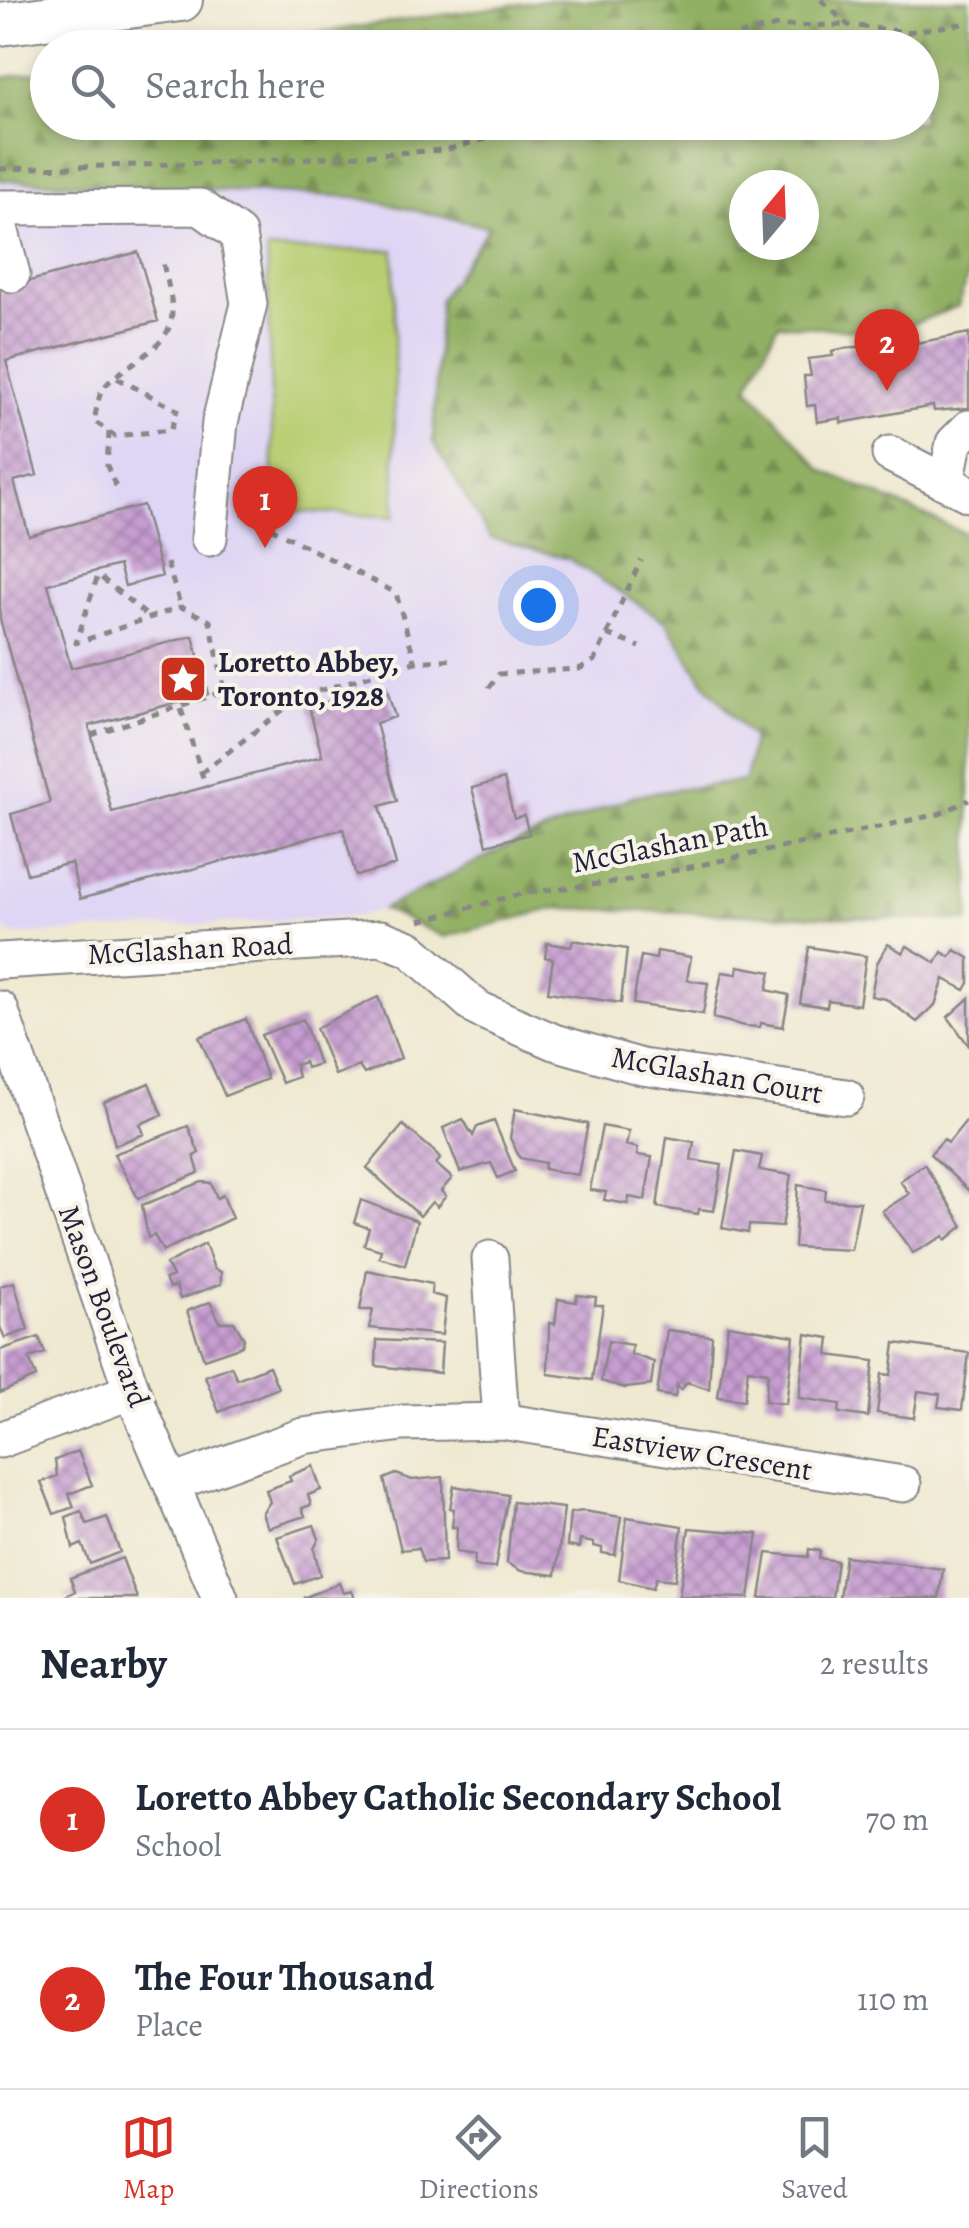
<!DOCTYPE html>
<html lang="en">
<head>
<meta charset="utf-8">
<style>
	:root { --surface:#fff; --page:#f2f2f3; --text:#1f2937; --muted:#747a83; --line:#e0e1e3; --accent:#d93025 }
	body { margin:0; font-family:Alegreya,serif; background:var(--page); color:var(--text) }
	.compass { position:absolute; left:729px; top:170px; width:90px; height:90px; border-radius:50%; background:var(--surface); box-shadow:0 5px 15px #0003; rotate:19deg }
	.you { position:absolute; left:538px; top:605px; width:35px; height:35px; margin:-25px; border:8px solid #fff; border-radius:50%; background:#1a73e8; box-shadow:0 0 0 15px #1a73e833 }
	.badge { display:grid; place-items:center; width:65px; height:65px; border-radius:50%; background:var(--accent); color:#fff; font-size:32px; font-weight:700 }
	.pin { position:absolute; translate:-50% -82px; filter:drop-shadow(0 2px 5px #0008) }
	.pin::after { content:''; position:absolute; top:52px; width:35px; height:30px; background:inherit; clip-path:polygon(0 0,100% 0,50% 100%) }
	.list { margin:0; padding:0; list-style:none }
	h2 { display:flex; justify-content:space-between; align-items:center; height:130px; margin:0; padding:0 40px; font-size:42px }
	h2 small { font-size:32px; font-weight:400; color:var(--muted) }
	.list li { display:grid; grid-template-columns:65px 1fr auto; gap:30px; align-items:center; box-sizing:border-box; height:180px; padding:0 40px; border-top:2px solid var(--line) }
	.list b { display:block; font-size:38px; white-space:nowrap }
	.list p { margin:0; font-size:32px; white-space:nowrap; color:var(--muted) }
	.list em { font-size:32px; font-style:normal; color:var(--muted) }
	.icon { flex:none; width:55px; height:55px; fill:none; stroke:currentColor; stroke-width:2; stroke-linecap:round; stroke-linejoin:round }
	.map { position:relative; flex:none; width:969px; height:1598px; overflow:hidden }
	.search { position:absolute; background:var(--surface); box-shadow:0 5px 15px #0003; left:30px; right:30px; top:30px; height:110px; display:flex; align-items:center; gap:25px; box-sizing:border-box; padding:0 35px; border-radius:55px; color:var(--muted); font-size:38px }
	.sheet { height:490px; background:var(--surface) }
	nav { display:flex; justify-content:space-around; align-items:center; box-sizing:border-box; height:140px; border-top:2px solid var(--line); background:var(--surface); font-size:28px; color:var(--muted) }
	nav a { display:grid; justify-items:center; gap:5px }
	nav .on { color:var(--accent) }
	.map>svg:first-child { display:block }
</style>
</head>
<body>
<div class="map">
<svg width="969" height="1598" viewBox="0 0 969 1598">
	<defs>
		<pattern id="forest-firs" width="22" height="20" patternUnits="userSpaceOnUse" patternTransform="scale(2.5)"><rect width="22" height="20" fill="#92b063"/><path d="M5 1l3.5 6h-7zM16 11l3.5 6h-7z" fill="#778f53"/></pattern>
		<pattern id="building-cross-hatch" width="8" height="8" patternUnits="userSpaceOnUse" patternTransform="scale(2.5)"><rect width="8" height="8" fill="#c79ed1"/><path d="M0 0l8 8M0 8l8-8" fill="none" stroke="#a180ab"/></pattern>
	</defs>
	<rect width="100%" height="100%" fill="#f7f3e8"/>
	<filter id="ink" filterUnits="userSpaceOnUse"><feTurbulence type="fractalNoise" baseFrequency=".01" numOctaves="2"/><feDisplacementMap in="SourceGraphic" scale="20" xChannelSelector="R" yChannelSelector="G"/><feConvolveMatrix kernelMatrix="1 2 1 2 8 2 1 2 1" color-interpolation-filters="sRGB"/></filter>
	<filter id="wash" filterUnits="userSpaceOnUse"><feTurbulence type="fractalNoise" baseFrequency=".0048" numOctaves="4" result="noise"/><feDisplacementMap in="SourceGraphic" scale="40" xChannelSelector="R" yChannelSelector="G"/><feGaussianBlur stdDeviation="2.25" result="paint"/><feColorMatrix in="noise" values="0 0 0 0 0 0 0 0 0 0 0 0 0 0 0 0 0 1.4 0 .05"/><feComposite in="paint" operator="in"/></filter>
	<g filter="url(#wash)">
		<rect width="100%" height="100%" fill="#efe9d1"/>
		<path fill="#dfd5f5" d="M0,180L355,197L489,226L440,299L471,501L490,538L569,559L666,622L703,681L753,738L745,781L636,795L506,847L383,909L359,916L14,935L0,927Z"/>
		<path fill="#b8cd71" stroke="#6d7856" stroke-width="2.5" d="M267,250H394L395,517L274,510Z"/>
		<path fill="url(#forest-firs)" stroke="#5a694f" stroke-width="2.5" fill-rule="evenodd" d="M548,0H969V271L958,306L890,333L778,324L748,386L822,470L969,535V921L556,908L444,937L383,909L506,847L636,795L745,781L753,738L703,681L666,622L569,559L490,538L433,442L440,299L489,227L355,197L0,180V78L47,71L48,122H922V48L214,47ZM744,185H804V245H744Z"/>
		<g id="blocks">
			<path fill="url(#building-cross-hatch)" d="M138,252L158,321L6,361L37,475L14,481L29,536L143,505L162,576L125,586L119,565L48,584L71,668L193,636L208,694L89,726L112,812L322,756L309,707L386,686L395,717L376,723L397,801L380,806L396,865L356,876L343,829L80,899L71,863L27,874L11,814L50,803L0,619V289Z
				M969,333V408L934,411L933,406L841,423V418L817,422L815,405L807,406L804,376H811L808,359L833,356L832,351L845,348L878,345L879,350Z
				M504,779L514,818L524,815L529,834L487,845L472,788Z
				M573,940L627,949L621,1003L548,992L553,959L545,957L547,943L571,947Z
				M888,944L903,953L907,946L936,963L942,952L950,957L955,950L969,958V983L965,990L944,979L935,1005L917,1022L886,999L871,996L877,963Z
				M809,947L866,956L859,1005L828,1000L827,1007L800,1003Z
				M657,951L691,957L687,980L708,983L703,1014L633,1004L641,956L656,959Z
				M738,966L771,972L767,990L789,995L783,1027L761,1023L760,1027L745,1026L713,1018L722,972L737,974Z
				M378,997L401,1058L364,1074L359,1066L335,1075L316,1028Z
				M969,998V1046L948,1017Z
				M246,1019L267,1079L225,1096L199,1037Z
				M303,1019L319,1064L306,1068L304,1062L295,1065L298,1077L282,1083L261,1035Z
				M149,1083L162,1115L140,1124L144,1134L115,1145L104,1102Z
				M515,1109L588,1124L578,1175L544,1169L545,1163L520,1158L510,1138Z
				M969,1117V1191L930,1154L944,1139L948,1143Z
				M463,1119L473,1136L477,1127L494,1121L515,1171L498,1178L491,1163L460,1172L443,1128Z
				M403,1125L434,1151L440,1159L436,1164L452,1178L441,1191L446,1196L437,1207L432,1202L420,1216L367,1168Z
				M188,1126L199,1153L194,1156L199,1173L138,1198L114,1154Z
				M602,1126L629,1131L626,1145L638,1148L637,1155L652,1157L645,1200L629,1197L628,1204L604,1200L606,1192L590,1190Z
				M667,1137L694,1142L691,1160L722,1165L714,1211L699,1209L698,1214L657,1207Z
				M736,1151L762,1156L759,1170L791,1175L782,1227L749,1225L748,1233L722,1228Z
				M924,1164L963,1226L946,1240L944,1236L913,1253L882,1211L909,1194L900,1181Z
				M202,1182L211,1183L217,1198L223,1195L232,1218L163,1251L154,1235L148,1238L142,1205Z
				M798,1185L826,1190L825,1200L860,1202L851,1250L794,1247Z
				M361,1200L417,1221L405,1265L379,1257L381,1250L364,1245L369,1228L354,1223Z
				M205,1244L214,1269L221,1272V1284L180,1299L176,1286L169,1288L165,1279L173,1276L166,1264Z
				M367,1270L432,1284L431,1294L446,1298L442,1335L369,1328L373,1310H360Z
				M14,1282L28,1330L5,1338L0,1327V1286Z
				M577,1295L596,1297L595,1305H603L592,1380L548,1374L549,1323L555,1324L558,1299L576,1302Z
				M210,1302L220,1322H234L244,1339L242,1346L204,1359L187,1311Z
				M728,1325L794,1336L786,1404L765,1401L768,1372L748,1369L744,1400L718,1397Z
				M667,1330L712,1336L709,1389L687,1382L681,1390L677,1385L675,1397L657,1394Z
				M806,1334L830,1338L828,1355L874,1361L868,1417L839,1413L840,1404L799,1398Z
				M39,1337L45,1353L29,1358L36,1377L0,1393V1350Z
				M377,1340L442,1343L440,1373L376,1366Z
				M608,1341L632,1345L631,1354L654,1362L651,1385L625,1388L601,1381Z
				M895,1343L969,1353L962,1410L938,1407L940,1394L918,1391L914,1418L877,1413L882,1374L891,1375Z
				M231,1366L237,1379L269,1366L278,1388L219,1412L205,1376Z
				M78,1451L92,1485L69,1494L74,1507L54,1514L41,1482L57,1476L55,1460Z
				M313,1466L321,1490L308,1495L311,1505L302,1508L305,1516L268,1528L262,1513L270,1502L266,1490L291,1481L289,1476Z
				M396,1474L412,1480L443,1477L445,1561L423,1562L418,1548L401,1550L384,1479Z
				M454,1486L508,1495L495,1568L480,1567L474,1565L475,1555L456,1552L457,1527H452L454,1509L450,1508Z
				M513,1502L564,1508L556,1575L521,1571L507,1563Z
				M81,1511L87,1524L107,1517L120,1552L90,1564L82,1544L73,1548L66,1517Z
				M583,1511L621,1517L615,1555L602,1553V1548L594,1546V1543L580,1540L579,1548L567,1546L570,1513Z
				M627,1517L682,1526L675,1580L656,1578L653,1588L619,1580Z
				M314,1525L319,1539L314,1549L320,1575L295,1584L277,1537Z
				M689,1528L758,1534L749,1598L679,1596Z
				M809,1549L820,1551L819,1558L837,1561L832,1598H760L767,1553L808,1557Z
				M845,1556L943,1569L939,1598H839Z
				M122,1558L137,1598H62L75,1591L70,1578Z
				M339,1583L343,1593L352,1591L355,1598H303Z"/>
		</g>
	</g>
	<g filter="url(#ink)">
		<use href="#blocks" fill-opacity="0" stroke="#888686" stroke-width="2.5"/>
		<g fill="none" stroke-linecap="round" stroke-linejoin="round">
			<g stroke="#888686" stroke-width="39">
				<path id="minor" d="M0,208L200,207L238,234L249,304L220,422L209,538
					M0,228L12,274
					M890,454L969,494
					M946,482L954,443L969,428
					M0,961L381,938L410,949L478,1009L554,1042L642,1067L846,1097
					M0,1009L132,1391L220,1598
					M490,1259L501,1421
					M0,1440L132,1391
					M173,1483L303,1436L403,1423L501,1421L903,1484"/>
			</g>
			<g stroke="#888686" stroke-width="46">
				<path id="major" d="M0,24L181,0"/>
			</g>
			<path stroke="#888686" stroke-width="5" stroke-dasharray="8 8" stroke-linecap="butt" d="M821,0L848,25L907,32L969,23
				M676,48L777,26L848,25
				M0,169L244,162L445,150L550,122
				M117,378L177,410L171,430L115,436L94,421C96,412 98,398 102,390C119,366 160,355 170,325C176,307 167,282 163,263
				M109,432L107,466L117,490
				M242,513L396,593L415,661
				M167,563L181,607
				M607,634L640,647
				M489,688L499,674L579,669L595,660L641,560
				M181,709L206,787
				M91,735L225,691L210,621L181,607L76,643L98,575L150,618
				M201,773L301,696L415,662L455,659
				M420,921L524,893L630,880L939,814L969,800"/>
			<use href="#minor" stroke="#fff" stroke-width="35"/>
			<use href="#major" stroke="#fff" stroke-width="42"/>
		</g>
	</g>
	<defs>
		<g id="sight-square" transform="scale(2.5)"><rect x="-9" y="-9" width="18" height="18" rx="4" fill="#c8321e" stroke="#f7f3e8"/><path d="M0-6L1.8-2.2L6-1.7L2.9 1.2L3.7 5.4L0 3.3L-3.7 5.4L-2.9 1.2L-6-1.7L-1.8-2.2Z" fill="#fff"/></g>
	</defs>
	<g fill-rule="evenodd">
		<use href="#sight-square" x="183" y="679"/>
	</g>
	<g text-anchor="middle" stroke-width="8" stroke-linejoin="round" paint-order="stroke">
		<g font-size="30" font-weight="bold" fill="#22223b" stroke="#f7f3e8" text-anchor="start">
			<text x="218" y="672">Loretto Abbey,<tspan x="218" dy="34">Toronto, 1928</tspan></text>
		</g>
		<g font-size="30" fill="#22223b" stroke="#f7f3e8">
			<text transform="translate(670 844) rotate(-11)" y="10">McGlashan Path</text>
			<text transform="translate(190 949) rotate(-3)" y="10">McGlashan Road</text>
			<text transform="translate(717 1075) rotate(10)" y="10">McGlashan Court</text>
			<text transform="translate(104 1306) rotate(70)" y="10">Mason Boulevard</text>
			<text transform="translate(702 1453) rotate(9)" y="10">Eastview Crescent</text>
		</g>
	</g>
</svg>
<svg class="compass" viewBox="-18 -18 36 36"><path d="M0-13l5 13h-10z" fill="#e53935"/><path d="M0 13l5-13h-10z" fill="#747a83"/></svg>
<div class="you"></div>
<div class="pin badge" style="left:265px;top:548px">1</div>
<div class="pin badge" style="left:887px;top:391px">2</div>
<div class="search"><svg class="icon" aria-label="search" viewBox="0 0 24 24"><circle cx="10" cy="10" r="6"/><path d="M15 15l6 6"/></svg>Search here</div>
</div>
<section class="sheet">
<h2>Nearby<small>2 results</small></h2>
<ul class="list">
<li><span class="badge">1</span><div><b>Loretto Abbey Catholic Secondary School</b><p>School</p></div><em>70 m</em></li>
<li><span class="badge">2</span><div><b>The Four Thousand</b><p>Place</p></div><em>110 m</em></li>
</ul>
</section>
<nav>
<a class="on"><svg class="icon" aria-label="map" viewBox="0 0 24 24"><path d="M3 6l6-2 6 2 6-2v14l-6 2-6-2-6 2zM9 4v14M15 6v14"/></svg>Map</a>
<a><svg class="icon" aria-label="directions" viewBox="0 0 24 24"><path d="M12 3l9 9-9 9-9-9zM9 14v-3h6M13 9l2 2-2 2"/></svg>Directions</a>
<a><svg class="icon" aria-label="saved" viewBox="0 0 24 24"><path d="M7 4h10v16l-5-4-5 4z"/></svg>Saved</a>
</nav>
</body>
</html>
